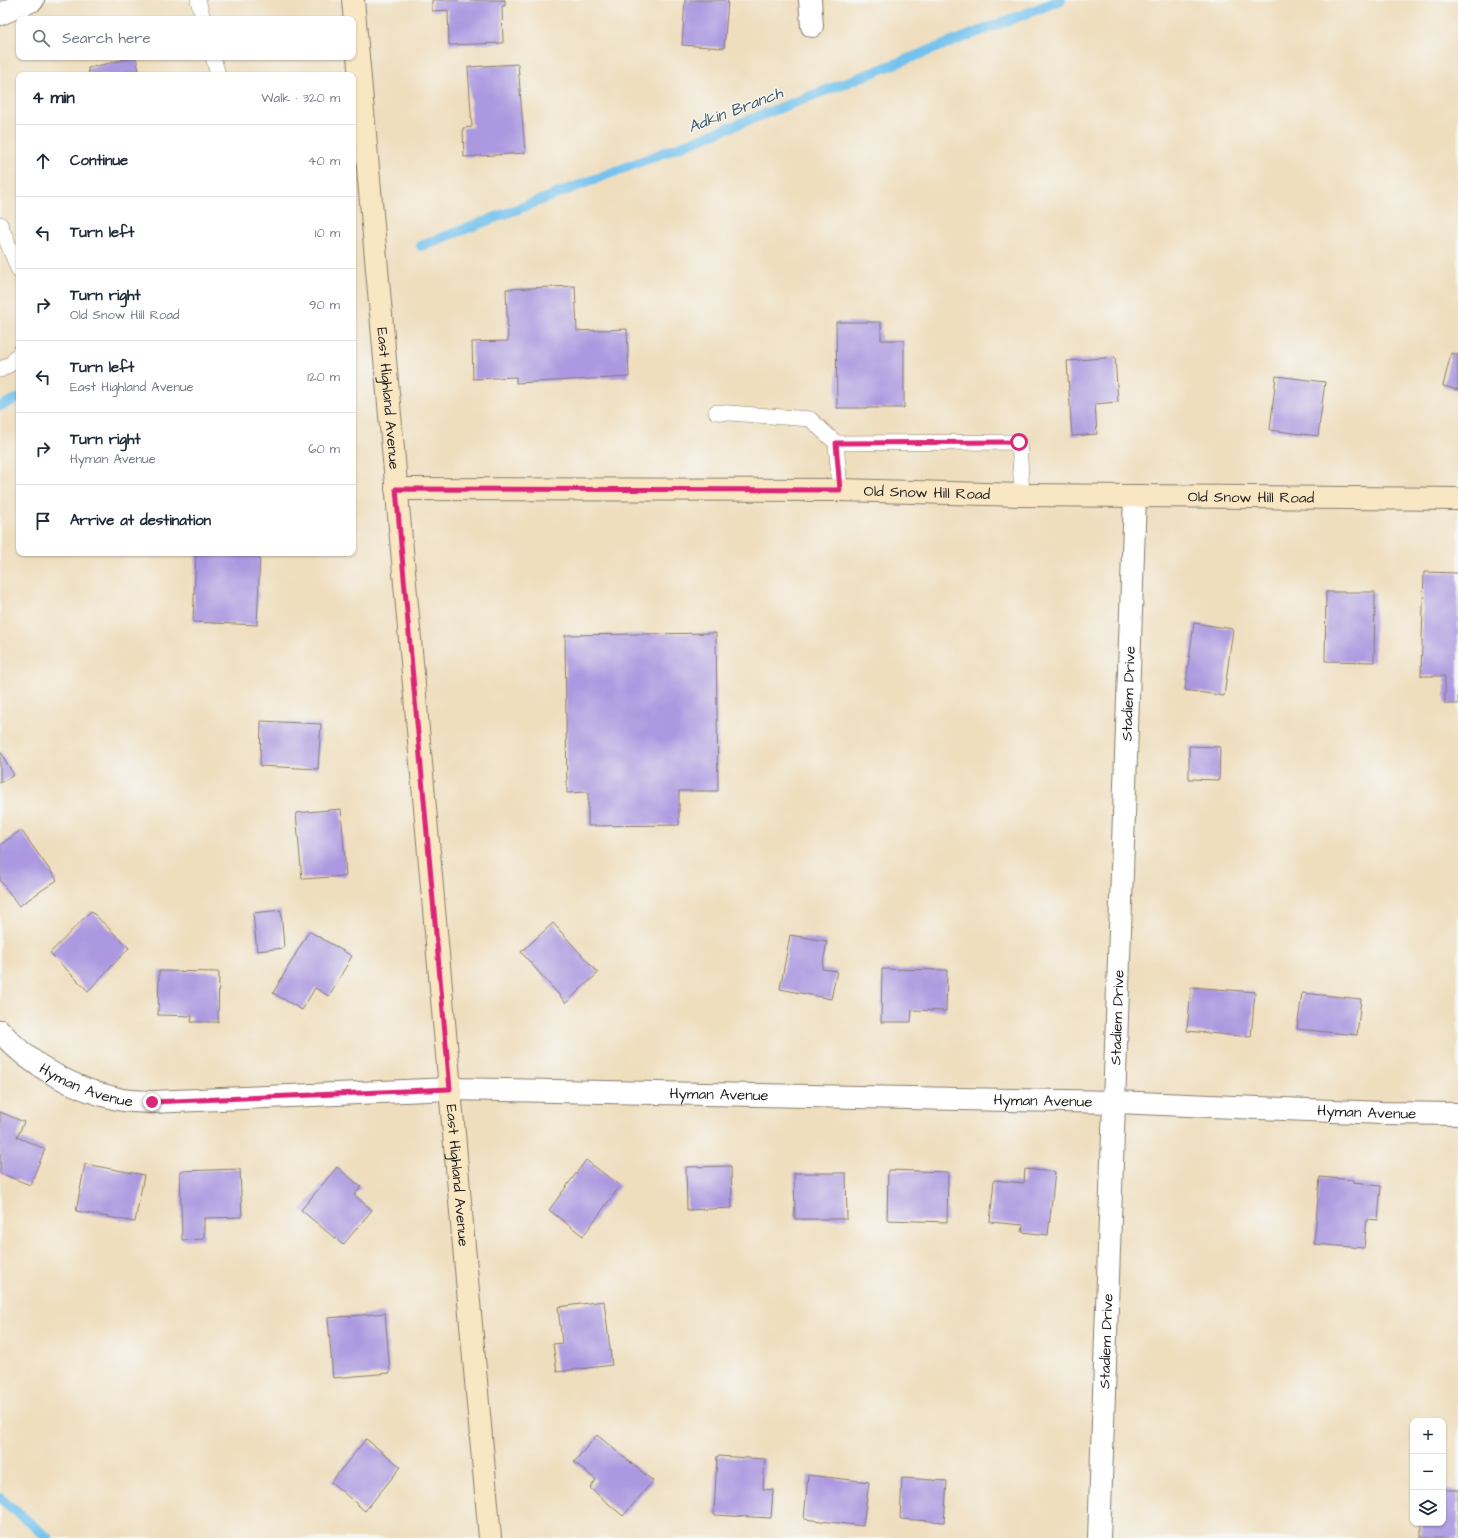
<!DOCTYPE html>
<html lang="en">
<head>
<meta charset="utf-8">
<style>
	:root { --surface:#fff; --page:#f2f2f3; --text:#1f2937; --muted:#747a83; --line:#e0e1e3 }
	body { margin:0; font-family:"Architects Daughter",sans-serif; background:var(--page); color:var(--text) }
	.controls { position:absolute; right:12px; bottom:12px; display:grid; overflow:hidden; border-radius:8px; box-shadow:0 1px 3px #0004 }
	.controls button { width:36px; height:36px; display:grid; place-items:center; padding:0; border:0; border-bottom:1px solid var(--line); background:var(--surface); color:var(--text); font:20px sans-serif }
	.stop { position:absolute; width:12px; height:12px; margin:-9px; border:3px solid #db2777; border-radius:50%; background:#fff }
	.stop.end { background:#db2777; border-color:#fff; box-shadow:0 1px 4px #0008 }
	.list { margin:0; padding:0; list-style:none }
	h2 { display:flex; justify-content:space-between; align-items:center; height:52px; margin:0; padding:0 16px; font-size:17px }
	h2 small { font-size:13px; font-weight:400; color:var(--muted) }
	.list li { display:grid; grid-template-columns:26px 1fr auto; gap:12px; align-items:center; box-sizing:border-box; height:72px; padding:0 16px; border-top:1px solid var(--line) }
	.list b { display:block; font-size:15px; white-space:nowrap }
	.list p { margin:0; font-size:13px; white-space:nowrap; color:var(--muted) }
	.list em { font-size:13px; font-style:normal; color:var(--muted) }
	.icon { flex:none; width:22px; height:22px; fill:none; stroke:currentColor; stroke-width:2; stroke-linecap:round; stroke-linejoin:round }
	.map { position:relative; flex:none; width:1458px; height:1538px; overflow:hidden }
	.search { position:absolute; background:var(--surface); box-shadow:0 1px 3px #0004; left:16px; top:16px; width:340px; height:44px; display:flex; align-items:center; gap:10px; box-sizing:border-box; padding:0 14px; border-radius:8px; color:var(--muted); font-size:15px }
	.panel { position:absolute; background:var(--surface); box-shadow:0 1px 3px #0004; left:16px; top:72px; width:340px; height:484px; border-radius:8px }
	.map>svg:first-child { display:block }
</style>
</head>
<body>
<div class="map">
<svg width="1458" height="1538" viewBox="0 0 1458 1538">
	<rect width="100%" height="100%" fill="#f6f6f2"/>
	<filter id="ink" filterUnits="userSpaceOnUse"><feTurbulence type="fractalNoise" baseFrequency=".025" numOctaves="2"/><feDisplacementMap in="SourceGraphic" scale="8" xChannelSelector="R" yChannelSelector="G"/><feConvolveMatrix kernelMatrix="1 2 1 2 8 2 1 2 1" color-interpolation-filters="sRGB"/></filter>
	<filter id="wash" filterUnits="userSpaceOnUse"><feTurbulence type="fractalNoise" baseFrequency=".012" numOctaves="4" result="noise"/><feDisplacementMap in="SourceGraphic" scale="16" xChannelSelector="R" yChannelSelector="G"/><feGaussianBlur stdDeviation="0.9" result="paint"/><feColorMatrix in="noise" values="0 0 0 0 0 0 0 0 0 0 0 0 0 0 0 0 0 1.4 0 .05"/><feComposite in="paint" operator="in"/></filter>
	<g filter="url(#wash)">
		<rect width="100%" height="100%" fill="#efdebe"/>
		<g fill="none" stroke-linecap="round" stroke-linejoin="round">
			<path stroke="#74c2ee" stroke-width="10" d="M421,246L1061,0
				M0,406L19,398
				M0,1498L48,1538"/>
		</g>
		<g id="blocks">
			<path fill="#ab98e0" d="M432,0H505V6H502L503,43L449,45L448,10L432,11Z
				M685,0H728L724,48L682,45Z
				M136,57L140,75H89L88,68Z
				M518,64L525,153L464,157L463,128L472,127L468,67Z
				M575,286L577,331L627,329L629,377L516,383V377L473,379L472,342L508,341L506,289Z
				M836,322H881V340H904V408H837Z
				M1451,353L1458,355V390L1443,386Z
				M1115,357L1118,402L1095,404L1097,434L1072,436L1067,361Z
				M1276,376L1325,382L1318,436L1270,430Z
				M196,553H260L257,625L193,622Z
				M1424,572L1458,573V704H1445V676H1421Z
				M1326,592H1375L1374,662L1325,661Z
				M1194,623L1233,629L1224,696L1185,690Z
				M716,633L718,791H679V825L588,826V792L567,793L565,635Z
				M261,721L321,724L318,769L260,766Z
				M1189,746L1220,747L1219,780L1189,779Z
				M0,751L14,775L0,783Z
				M341,809L346,876L302,879L296,813Z
				M21,830L57,880L19,906L0,880V845Z
				M281,910L284,948L257,951L253,913Z
				M91,911L129,948L88,991L50,953Z
				M553,923L598,973L566,1003L521,952Z
				M309,931L352,956L329,996L315,988L302,1010L273,993Z
				M790,935L827,941L822,969L837,971L831,999L780,989Z
				M882,969L947,970L946,1011L912,1010L911,1022H881Z
				M159,971L219,972L218,1022H191L192,1016L158,1015Z
				M1191,987L1255,992L1251,1037L1187,1031Z
				M1302,993L1361,999L1357,1035L1297,1029Z
				M0,1112L24,1122L17,1137L45,1149L30,1185L0,1173Z
				M586,1160L620,1186L583,1236L549,1210Z
				M85,1164L144,1175L135,1222L76,1211Z
				M731,1166L732,1208L687,1210L686,1167Z
				M337,1167L361,1187L354,1195L372,1210L343,1245L301,1210Z
				M240,1169L242,1217L204,1218V1239L182,1240L180,1171Z
				M1025,1169L1055,1172L1048,1235L1022,1232L1023,1225L990,1222L994,1180L1024,1183Z
				M888,1170L948,1172L947,1222L887,1220Z
				M794,1173H846L847,1219H795Z
				M1320,1177L1353,1180V1183L1381,1186L1378,1220L1367,1219L1364,1248L1314,1244Z
				M604,1301L612,1365L557,1372L553,1344L562,1343L558,1307Z
				M385,1313L390,1373L333,1378L328,1318Z
				M597,1435L653,1481L623,1516L590,1488L596,1480L574,1462Z
				M366,1439L401,1467L365,1511L331,1482Z
				M717,1456L765,1459L763,1489L773,1490L771,1518L714,1515Z
				M808,1475L869,1482L863,1526L804,1519Z
				M902,1478L947,1481L944,1522L900,1519Z
				M1443,1490H1458V1538H1421V1523H1443Z"/>
		</g>
	</g>
	<g filter="url(#ink)">
		<use href="#blocks" fill-opacity="0" stroke="#867d6d" stroke-width="1"/>
		<g fill="none" stroke-linecap="round" stroke-linejoin="round">
			<g stroke="#867d6d" stroke-width="16">
				<path id="lane" d="M198,0L203,19
					M213,57L218,75
					M0,224L19,271
					M0,370L12,363L19,353
					M716,412L810,419L836,443L840,490
					M836,443L1019,442L1022,495"/>
			</g>
			<g stroke="#867d6d" stroke-width="24">
				<g id="street">
					<path d="M810,0L812,26"/>
					<path d="M0,14L33,0"/>
					<path id="s1" d="M0,1031C30,1066 74,1089 118,1099C129,1102 141,1101 152,1102L450,1089L1115,1102L1382,1113L1458,1114"/>
					<path id="s2" d="M1099,1538L1135,496"/>
				</g>
			</g>
			<g stroke="#867d6d" stroke-width="24">
				<g id="secondary">
					<path id="s3" d="M353,0L490,1538"/>
					<path id="s4" d="M396,489L840,490L1022,495L1458,499"/>
				</g>
			</g>
			<use href="#lane" stroke="#fff" stroke-width="15"/>
			<use href="#street" stroke="#fff" stroke-width="22"/>
			<use href="#secondary" stroke="#f9e7c3" stroke-width="22"/>
		</g>
	</g>
	<g fill="none" stroke-linecap="round" stroke-linejoin="round" filter="url(#ink)">
		<path stroke="#db2777" stroke-width="5" d="M152,1102L450,1089L396,489L840,490L836,443L1019,442"/>
	</g>
	<g text-anchor="middle" stroke-width="3" stroke-linejoin="round" paint-order="stroke">
		<g font-size="15" fill="#1c1c1c" stroke="#f6f6f2">
			<text dy="5" stroke="none"><textPath href="#s3" startOffset="400">East Highland Avenue</textPath></text>
			<text dy="5" stroke="none"><textPath href="#s4" startOffset="531">Old Snow Hill Road</textPath></text>
			<text dy="5" stroke="none"><textPath href="#s4" startOffset="855">Old Snow Hill Road</textPath></text>
			<text dy="5" stroke="none"><textPath href="#s2" startOffset="845">Stadiem Drive</textPath></text>
			<text dy="5" stroke="none"><textPath href="#s2" startOffset="521">Stadiem Drive</textPath></text>
			<text dy="5" stroke="none"><textPath href="#s1" startOffset="104">Hyman Avenue</textPath></text>
			<text dy="5" stroke="none"><textPath href="#s1" startOffset="740">Hyman Avenue</textPath></text>
			<text dy="5" stroke="none"><textPath href="#s1" startOffset="1064">Hyman Avenue</textPath></text>
			<text dy="5" stroke="none"><textPath href="#s1" startOffset="1388">Hyman Avenue</textPath></text>
			<text dy="5" stroke="none"><textPath href="#s3" startOffset="1180">East Highland Avenue</textPath></text>
			<text dy="5" stroke="none"><textPath href="#s2" startOffset="197">Stadiem Drive</textPath></text>
		</g>
		<g font-size="16" font-style="italic" fill="#3b5666" stroke="#f6f6f2">
			<text transform="translate(735 109) rotate(-21)" y="6">Adkin Branch</text>
		</g>
	</g>
</svg>
<div class="controls">
<button>+</button>
<button>−</button>
<button><svg class="icon" aria-label="layers" viewBox="0 0 24 24"><path d="M12 4l9 5-9 5-9-5zM3 14l9 5 9-5"/></svg></button>
</div>
<div class="stop" style="left:1019px;top:442px"></div>
<div class="stop end" style="left:152px;top:1102px"></div>
<div class="search"><svg class="icon" aria-label="search" viewBox="0 0 24 24"><circle cx="10" cy="10" r="6"/><path d="M15 15l6 6"/></svg>Search here</div>
<section class="panel">
<h2>4 min<small>Walk · 320 m</small></h2>
<ul class="list">
<li><svg class="icon" aria-label="ahead" viewBox="0 0 24 24"><path d="M12 20V5M6 11l6-6 6 6"/></svg><div><b>Continue</b></div><em>40 m</em></li>
<li><svg class="icon" aria-label="left" viewBox="0 0 24 24"><path d="M17 20v-9H6M10 6l-5 5 5 5"/></svg><div><b>Turn left</b></div><em>10 m</em></li>
<li><svg class="icon" aria-label="right" viewBox="0 0 24 24"><path d="M7 20v-9h11M14 6l5 5-5 5"/></svg><div><b>Turn right</b><p>Old Snow Hill Road</p></div><em>90 m</em></li>
<li><svg class="icon" aria-label="left" viewBox="0 0 24 24"><path d="M17 20v-9H6M10 6l-5 5 5 5"/></svg><div><b>Turn left</b><p>East Highland Avenue</p></div><em>120 m</em></li>
<li><svg class="icon" aria-label="right" viewBox="0 0 24 24"><path d="M7 20v-9h11M14 6l5 5-5 5"/></svg><div><b>Turn right</b><p>Hyman Avenue</p></div><em>60 m</em></li>
<li><svg class="icon" aria-label="arrive" viewBox="0 0 24 24"><path d="M6 21V4h12l-3 4 3 4H6"/></svg><div><b>Arrive at destination</b></div></li>
</ul>
</section>
</div>
</body>
</html>
